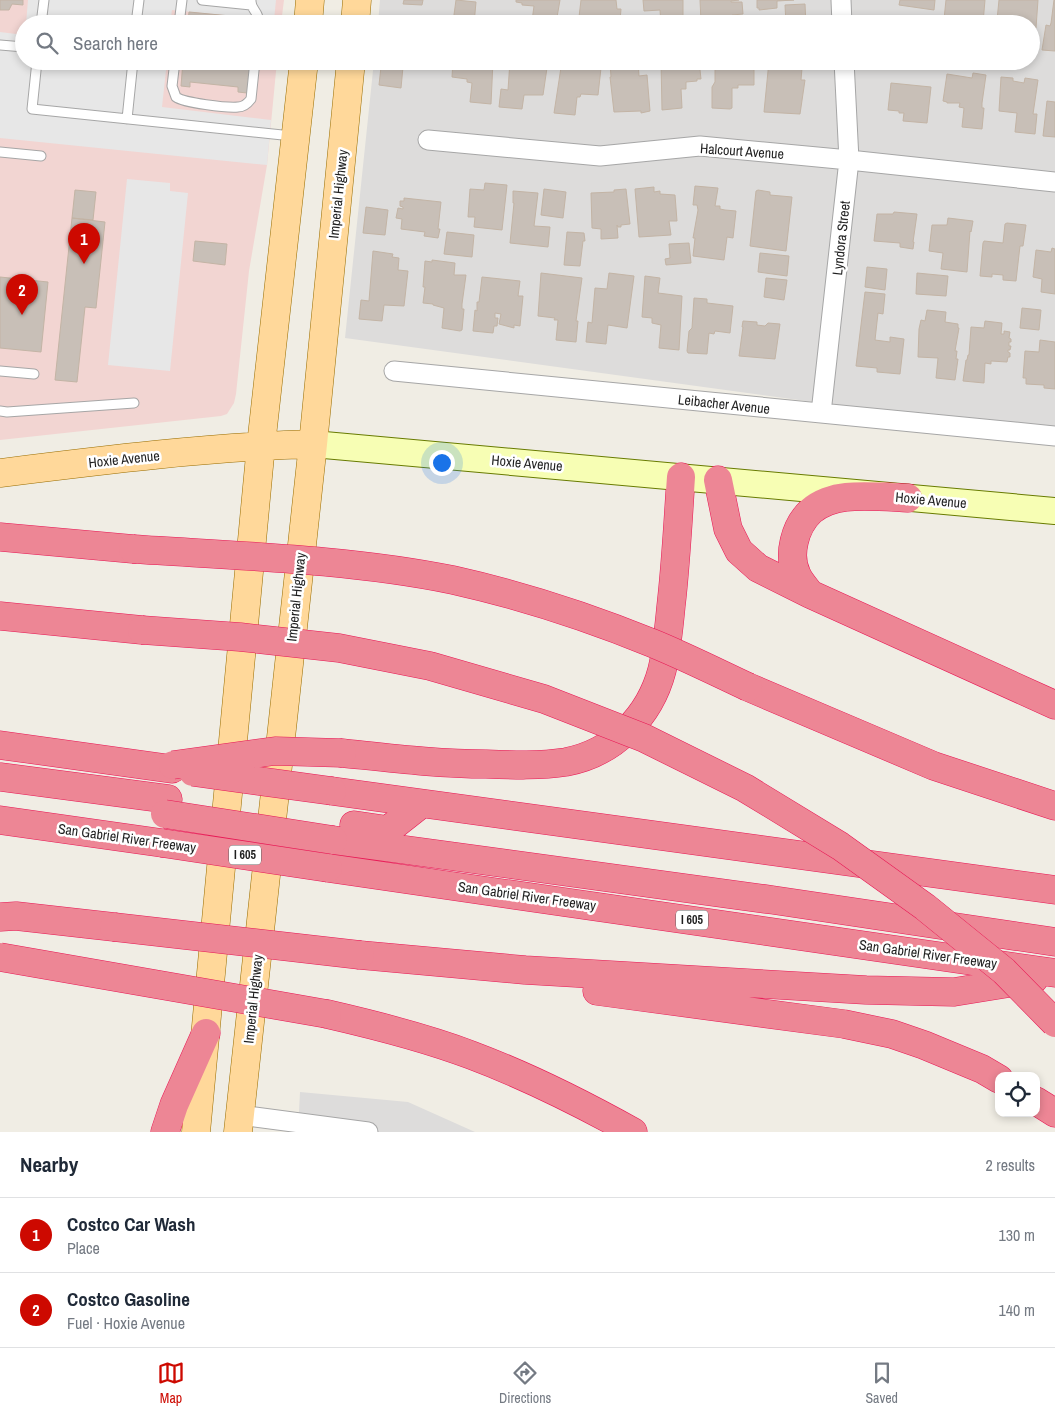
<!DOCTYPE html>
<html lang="en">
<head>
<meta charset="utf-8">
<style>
	:root { --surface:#fff; --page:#f2f2f3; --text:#1f2937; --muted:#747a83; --line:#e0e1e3; --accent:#cd0900 }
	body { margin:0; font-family:"Archivo Narrow",sans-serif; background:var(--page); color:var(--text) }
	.controls { position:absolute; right:15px; bottom:15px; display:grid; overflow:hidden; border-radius:10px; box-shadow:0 2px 8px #0003 }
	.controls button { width:45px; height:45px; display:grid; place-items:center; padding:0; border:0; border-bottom:1px solid var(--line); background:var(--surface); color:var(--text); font:25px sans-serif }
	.you { position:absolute; left:441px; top:462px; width:18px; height:18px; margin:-12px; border:4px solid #fff; border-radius:50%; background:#1a73e8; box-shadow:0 0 0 8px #1a73e833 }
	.badge { display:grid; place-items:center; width:32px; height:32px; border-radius:50%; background:var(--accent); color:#fff; font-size:16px; font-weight:700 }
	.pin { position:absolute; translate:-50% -41px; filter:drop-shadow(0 1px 2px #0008) }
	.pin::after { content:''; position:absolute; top:26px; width:18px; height:15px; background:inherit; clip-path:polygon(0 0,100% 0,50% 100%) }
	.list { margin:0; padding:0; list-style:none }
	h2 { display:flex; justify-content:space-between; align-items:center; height:65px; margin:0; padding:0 20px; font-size:21px }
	h2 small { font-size:16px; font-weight:400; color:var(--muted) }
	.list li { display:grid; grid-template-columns:32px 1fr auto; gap:15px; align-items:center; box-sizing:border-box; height:75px; padding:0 20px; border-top:1px solid var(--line) }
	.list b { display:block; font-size:19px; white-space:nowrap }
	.list p { margin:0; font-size:16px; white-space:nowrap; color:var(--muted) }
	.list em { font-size:16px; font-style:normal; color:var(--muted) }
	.icon { flex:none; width:28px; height:28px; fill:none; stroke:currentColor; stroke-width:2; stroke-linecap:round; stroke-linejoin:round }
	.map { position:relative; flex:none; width:1055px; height:1132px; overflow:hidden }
	.search { position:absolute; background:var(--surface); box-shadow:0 2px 8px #0003; left:15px; right:15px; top:15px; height:55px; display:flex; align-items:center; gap:12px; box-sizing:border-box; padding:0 18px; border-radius:28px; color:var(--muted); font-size:19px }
	.sheet { height:215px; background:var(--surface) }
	nav { display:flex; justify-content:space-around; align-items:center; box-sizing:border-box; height:70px; border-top:1px solid var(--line); background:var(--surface); font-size:14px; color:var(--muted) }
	nav a { display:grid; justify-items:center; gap:2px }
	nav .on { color:var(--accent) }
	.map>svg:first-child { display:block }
</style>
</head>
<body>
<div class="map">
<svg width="1055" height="1132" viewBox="0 0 1055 1132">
	<rect width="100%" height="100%" fill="#f0ede4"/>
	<path fill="#dddcdb" d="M380,0H1055V435L345,338L374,61H1031V24H378Z
		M300,1092L408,1102L475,1132H298Z"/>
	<path fill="#f2d5d2" d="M0,0H284L281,24H24V61H277L267,165L249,271L236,394L234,403L227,414L221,416L0,440Z"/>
	<path fill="#e7e7e7" d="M28,0H276L274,20L172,10L170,24H26Z
		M0,32L24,35V61H167L162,107L271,120L267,165L0,138Z
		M127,179L170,183V191L188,193L170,371L108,365Z"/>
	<path fill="#c8bfb7" stroke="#c3b4a5" d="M0,0H23V5L12,4L9,10H0Z
		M404,0H423L422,5L403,4Z
		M456,0L476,2L474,24L453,22Z
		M516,0H560L556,23L532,21L534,6L522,5V3L516,2Z
		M581,0H616L617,9H621L620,21L579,17Z
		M643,0H683V24H661L660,10L644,11Z
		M700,0H739L731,1V2H742L743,14L732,15V19L701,21Z
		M757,0H794L777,1V8L759,10V8H757Z
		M900,0H935L934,10L899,5Z
		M946,0H985L983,23L944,19Z
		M999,0H1038L1036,28H1031V24H1005V21L997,20Z
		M1054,0H1055V51L1042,50L1046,25L1050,26L1051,23Z
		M805,4L806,24H786L785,5Z
		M189,12L251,18V24H188Z
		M891,16L911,18L910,24H890Z
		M390,21L421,24H389Z
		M183,61H253L247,93L238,92V87L190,82V87L181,86Z
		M385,61H425L424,64L420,63V65L409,64V68L403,67L401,88L379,85L381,67L384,68Z
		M453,61H493L491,104L470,102L472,83L467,82V79L452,77Z
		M510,61H548L543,95H524L522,109L499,107L501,89L508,90Z
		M562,61H596V63H600L599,68H601L598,95L581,94L580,97H577L575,115L554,113Z
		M638,61L639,76L647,75L650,111L641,113V111L614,112L610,77H611L610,62Z
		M661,61H699L701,79H697V81L686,82V89H681L682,108L662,110Z
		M715,61H754V85H738V88H732V108L730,109L712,108V87L715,82Z
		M769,61H783V66L802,68L801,80H805L800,114L764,112Z
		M973,73L986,75L982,103V108H984L982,129L962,127L964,108L959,107L960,103H947V102L943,101L947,74L972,78Z
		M1001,77L1013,78V81L1024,83L1025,78L1038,80L1033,114H1037L1035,134L1015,132L1017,113L999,111Z
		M891,83L931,87L927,123L903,121L904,113H899V111L888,110Z
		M1047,101L1055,102V137L1043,136Z
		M485,183L507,185L502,230L474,227L475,217H468L470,189L484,190Z
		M695,186L718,188L715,206H720V209L725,210L736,211L733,238L727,237L724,260L693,256L695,238H693L698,210L697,205H693Z
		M654,187V192L660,191V194L675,195L677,221H669L671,235L639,237L635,189Z
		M544,189L566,192L563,218L541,215Z
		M626,189L630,224L621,225V227H618L617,225L618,238L601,239V229L592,228L591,193L614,192V190Z
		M75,190L96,192L93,220L72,218Z
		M758,190L770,192V195L792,197L786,251L750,246L756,191Z
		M513,191L538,193L534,226L550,227L548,247L510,243L514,203H513Z
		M404,198L441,202L438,229H440L438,238L424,236L425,232L401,229L402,219L396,218L398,208L403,209V207L400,206V201H404Z
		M366,207L388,210L385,235L363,233Z
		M894,212L917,214L913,242H914L913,249L900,247V243L874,241L877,214H893Z
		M72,218L105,222L96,308L85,307L77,382L55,380Z
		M948,218L973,221L971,232L970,231L967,272L941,269L943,253L929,251L932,225H947Z
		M1007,223L1026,225L1023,246H1020L1016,281L1003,280V275L992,274V277L980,276L983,243L984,241L1003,243L1005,224Z
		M447,232L474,235L472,257L444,254Z
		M567,232L584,233L585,241H583L580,266L564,265Z
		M195,241L227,244L225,265L193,261Z
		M689,243L691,263L666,265L665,259L670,258L669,244Z
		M1052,248L1055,249V294L1041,292L1042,279L1033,277L1036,250L1051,252Z
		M373,251L393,254L392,257L399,258L398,270L408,271L404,306L384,305L382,321L359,319L361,300L369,301Z
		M760,253L789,256L787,276L758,272Z
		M432,260L455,263L454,275H466L462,304V309H464L462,330L460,331L442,328L444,308L433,305V304L423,303L425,287H423L425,261L432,262Z
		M867,267L887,269L885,290L865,287Z
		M541,273L582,278L576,321H578L576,342L556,340L558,320H554L555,318L538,316Z
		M609,273L634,276L627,328L608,325L606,344L586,342L588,322L592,323L595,288L607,289Z
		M917,273L948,276L946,296L916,294Z
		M645,276L660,278L658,293L682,296L679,350L659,348L661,325L652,323V318L642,317Z
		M0,277L48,282L41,352L0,348Z
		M482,277L520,281L518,296H523L520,326L514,325V328L499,324L501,314L495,313V318H498L497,326H494L493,333L473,331L475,310L477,311V302H479Z
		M766,278L787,280L784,300L764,297Z
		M865,292L885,294L883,314L878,313L875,340L890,342V337L904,339L900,374L877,372V368L856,366Z
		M694,298L707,299V303L733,306L730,333L715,331L714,334L709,333L707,354L688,353L687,351L689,331L692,328Z
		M1022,308L1041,310L1039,330L1020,328Z
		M927,310L946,312L945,322L958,324V328H959L955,351H957L956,359H958L955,380L936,378L938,358L918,357L919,329L921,320L925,321Z
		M743,321L757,322V325L765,326L768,323L780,324L775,359L739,356L743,327H742Z
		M985,321L1002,323L1001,334H1004V331L1010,332L1009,338L1011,339V342H1009V346H1011L1010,350H1008V352L1010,353V357H1008L1007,362L991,361V364L985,363L984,383L963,381L966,360H967L968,355H969L971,327L984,328Z
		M1040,340L1055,342V389L1044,388V385L1026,384V378H1023L1025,351L1039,352Z"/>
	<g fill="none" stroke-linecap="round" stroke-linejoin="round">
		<g stroke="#a6a6a6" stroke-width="11">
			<path id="service" d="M202,0L251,5
				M251,0C250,10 260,11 258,24
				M41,24L44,0
				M136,24L139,0
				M179,24L182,0
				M0,45L24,47
				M37,61L32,109L292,136
				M175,61L172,86L176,97C184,103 227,108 238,107C244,107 248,103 251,99L255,61
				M127,119L133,61
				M0,152L41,156
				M0,371L34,374
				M0,411L7,412L134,403"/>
		</g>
		<g stroke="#a6a6a6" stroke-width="21">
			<path id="minor" d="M841,0L842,24
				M428,140L600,156L700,146L849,160L1055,182
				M394,371L1055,436
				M821,413L849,160L844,61
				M240,1115L368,1132"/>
		</g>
		<g stroke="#687b00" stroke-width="28">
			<path id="secondary" d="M313,444L1055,511"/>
		</g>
		<g stroke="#996d00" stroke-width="29">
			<path id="primary" d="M308,24L310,0
				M355,24L357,0
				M0,473C104,460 208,447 313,444
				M196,1132L261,445L304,61
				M238,1132L313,444L351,61"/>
		</g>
		<g stroke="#e81855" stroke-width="29">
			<path id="motorway" d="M718,480L728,529L739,551L758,568L810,594L1055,705
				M0,537L133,549
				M810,594C806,588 800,582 797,575C787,555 795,526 811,511C820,503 834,498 846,497C866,495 888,497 908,498
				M0,616L142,630
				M748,687L934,766L1055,806
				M0,745L172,769
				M342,753C390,758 438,764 486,764C513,765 540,766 566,762C614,753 650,716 662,670C667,649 669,627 671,606C676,563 678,520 681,477
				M0,777L168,799
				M332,791L1055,890
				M0,820L162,843
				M354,825L388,830L421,804
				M333,840L773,900L1055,942
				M328,868L1055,973
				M0,917L16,916L114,927
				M360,955L525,970L866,990L954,992L1034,979
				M597,991L844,1024L892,1034L924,1045L982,1069L999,1079
				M327,1014C375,1025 424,1037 471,1055C527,1076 581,1103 633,1132
				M1036,1101L1055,1113
				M165,1132L174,1105L206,1033"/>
		</g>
		<use href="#service" stroke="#fff" stroke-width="9"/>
		<use href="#minor" stroke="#fff" stroke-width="19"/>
		<use href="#secondary" stroke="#f7feb4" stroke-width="26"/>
		<use href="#primary" stroke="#ffd89a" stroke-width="28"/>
		<use href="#motorway" stroke="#ed8695" stroke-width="28"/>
		<g stroke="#e81855" stroke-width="29" stroke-linecap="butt">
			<path id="motorway-bridge" d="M133,549C239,556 350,559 453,580C520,595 588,617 652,643C684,656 716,672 748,687
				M142,630L240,637L339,648L430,666L544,699L644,738L745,788L840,846L925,907L1004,971L1055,1023
				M173,765L275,751L342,753
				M193,772L332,791
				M165,814L333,840
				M162,843L328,868
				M114,927L360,955
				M0,957L327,1014"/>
		</g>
		<use href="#motorway-bridge" stroke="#ed8695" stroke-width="28"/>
	</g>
	<g text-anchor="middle" stroke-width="5" stroke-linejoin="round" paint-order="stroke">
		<g fill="#fff" stroke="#626262" stroke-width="1">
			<rect x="229" y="845.5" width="32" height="19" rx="4"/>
			<rect x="676" y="910.5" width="32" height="19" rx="4"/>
		</g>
		<g font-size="12" font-weight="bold" fill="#1f1f1f">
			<text x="245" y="859">I 605</text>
			<text x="692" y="924">I 605</text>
		</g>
		<g font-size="14" fill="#1f1f1f" stroke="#fff">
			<text transform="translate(742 151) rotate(4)" y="5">Halcourt Avenue</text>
			<text transform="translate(338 194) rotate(-84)" y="5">Imperial Highway</text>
			<text transform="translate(841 238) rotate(-84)" y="5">Lyndora Street</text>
			<text transform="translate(724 404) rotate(6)" y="5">Leibacher Avenue</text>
			<text transform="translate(124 459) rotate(-6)" y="5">Hoxie Avenue</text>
			<text transform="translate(527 463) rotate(5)" y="5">Hoxie Avenue</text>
			<text transform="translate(931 500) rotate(5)" y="5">Hoxie Avenue</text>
			<text transform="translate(296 597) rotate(-84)" y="5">Imperial Highway</text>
			<text transform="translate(127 838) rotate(8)" y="5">San Gabriel River Freeway</text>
			<text transform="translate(527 896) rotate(8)" y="5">San Gabriel River Freeway</text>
			<text transform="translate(928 954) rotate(8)" y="5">San Gabriel River Freeway</text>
			<text transform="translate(253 999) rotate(-84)" y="5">Imperial Highway</text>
		</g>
	</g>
</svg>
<div class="controls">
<button><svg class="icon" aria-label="locate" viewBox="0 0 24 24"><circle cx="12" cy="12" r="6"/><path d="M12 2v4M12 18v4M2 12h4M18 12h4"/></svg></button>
</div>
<div class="you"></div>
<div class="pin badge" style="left:84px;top:264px">1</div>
<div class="pin badge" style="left:22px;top:315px">2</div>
<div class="search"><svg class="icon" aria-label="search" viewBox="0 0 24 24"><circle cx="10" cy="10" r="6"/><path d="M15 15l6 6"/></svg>Search here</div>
</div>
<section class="sheet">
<h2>Nearby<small>2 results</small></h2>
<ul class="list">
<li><span class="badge">1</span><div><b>Costco Car Wash</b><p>Place</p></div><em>130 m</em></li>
<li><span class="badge">2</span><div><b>Costco Gasoline</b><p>Fuel · Hoxie Avenue</p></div><em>140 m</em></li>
</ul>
</section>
<nav>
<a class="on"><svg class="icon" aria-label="map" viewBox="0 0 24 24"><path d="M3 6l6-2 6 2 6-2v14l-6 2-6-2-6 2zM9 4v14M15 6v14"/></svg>Map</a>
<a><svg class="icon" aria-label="directions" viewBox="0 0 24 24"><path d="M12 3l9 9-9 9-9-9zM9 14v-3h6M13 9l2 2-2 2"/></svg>Directions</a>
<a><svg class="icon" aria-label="saved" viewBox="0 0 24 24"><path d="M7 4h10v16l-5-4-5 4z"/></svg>Saved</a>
</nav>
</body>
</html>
